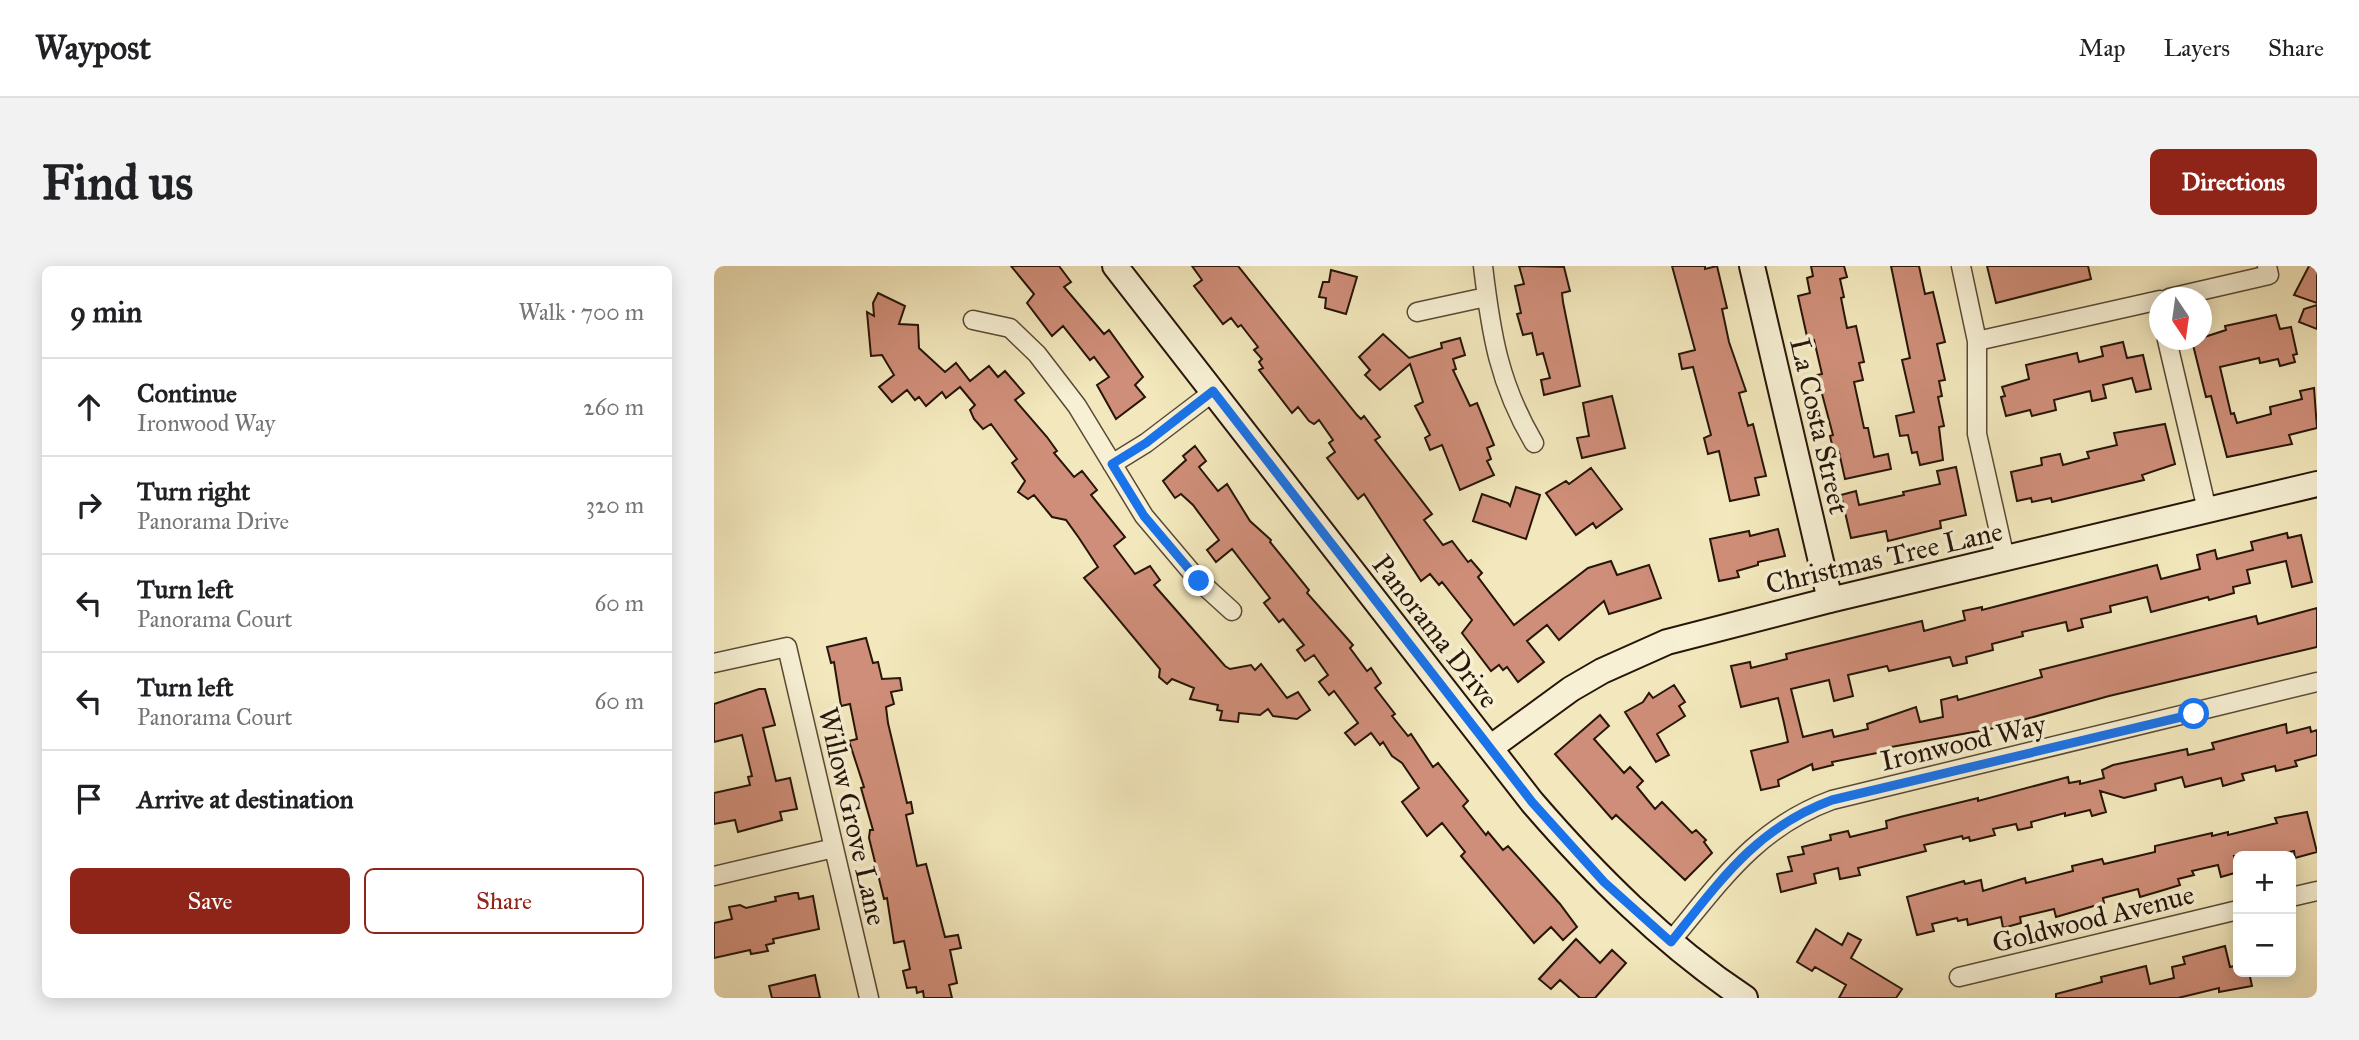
<!DOCTYPE html>
<html lang="en">
<head>
<meta charset="utf-8">
<style>
	:root { --surface:#fff; --page:#f2f2f2; --text:#202124; --muted:#757577; --line:#e0e0e0; --accent:#8f2418 }
	body { margin:0; font-family:"IM FELL Great Primer",serif; background:var(--page); color:var(--text) }
	.controls { position:absolute; right:21px; bottom:21px; display:grid; overflow:hidden; border-radius:10px; box-shadow:0 4px 18px #0003 }
	.controls button { width:63px; height:63px; display:grid; place-items:center; padding:0; border:0; border-bottom:2px solid var(--line); background:var(--surface); color:var(--text); font:35px sans-serif }
	.compass { position:absolute; left:1435px; top:21px; width:63px; height:63px; border-radius:50%; background:var(--surface); box-shadow:0 4px 18px #0003; rotate:167deg }
	.stop { position:absolute; width:21px; height:21px; margin:-16px; border:5px solid #1a73e8; border-radius:50%; background:#fff }
	.stop.end { background:#1a73e8; border-color:#fff; box-shadow:0 2px 7px #0008 }
	.list { margin:0; padding:0; list-style:none }
	h2 { display:flex; justify-content:space-between; align-items:center; height:91px; margin:0; padding:0 28px; font-size:30px }
	h2 small { font-size:23px; font-weight:400; color:var(--muted) }
	.list li { display:grid; grid-template-columns:46px 1fr auto; gap:21px; align-items:center; box-sizing:border-box; height:98px; padding:0 28px; border-top:2px solid var(--line) }
	.list b { display:block; font-size:26px; white-space:nowrap }
	.list p { margin:0; font-size:23px; white-space:nowrap; color:var(--muted) }
	.list em { font-size:23px; font-style:normal; color:var(--muted) }
	.actions { display:flex; gap:14px; padding:21px 28px }
	.actions a { flex:1; padding:16px 0; border:2px solid var(--accent); border-radius:10px; text-align:center; font-size:24px; color:var(--accent) }
	.actions .main { background:var(--accent); color:#fff }
	.icon { flex:none; width:38px; height:38px; fill:none; stroke:currentColor; stroke-width:2; stroke-linecap:round; stroke-linejoin:round }
	.map { position:relative; flex:none; width:1603px; height:732px; overflow:hidden; border-radius:10px }
	header { display:flex; align-items:center; gap:42px; box-sizing:border-box; height:98px; padding:0 35px; background:var(--surface); border-bottom:2px solid var(--line) }
	header strong { font-size:33px }
	nav { display:flex; gap:38px; margin-inline-start:auto; font-size:24px }
	.intro { display:flex; align-items:center; justify-content:space-between; box-sizing:border-box; height:168px; padding:0 42px }
	h1 { margin:0; font-size:49px }
	.button { padding:18px 32px; border-radius:10px; background:var(--accent); color:#fff; font-size:24px; font-weight:700 }
	main { display:flex; gap:42px; padding:0 42px }
	aside { flex:1; background:var(--surface); border-radius:10px; box-shadow:0 4px 18px #0003 }
	.map>svg:first-child { display:block }
</style>
</head>
<body>
<header>
<strong>Waypost</strong>
<nav><a>Map</a><a>Layers</a><a>Share</a></nav>
</header>
<div class="intro"><h1>Find us</h1><a class="button">Directions</a></div>
<main>
<aside>
<h2>9 min<small>Walk · 700 m</small></h2>
<ul class="list">
<li><svg class="icon" aria-label="ahead" viewBox="0 0 24 24"><path d="M12 20V5M6 11l6-6 6 6"/></svg><div><b>Continue</b><p>Ironwood Way</p></div><em>260 m</em></li>
<li><svg class="icon" aria-label="right" viewBox="0 0 24 24"><path d="M7 20v-9h11M14 6l5 5-5 5"/></svg><div><b>Turn right</b><p>Panorama Drive</p></div><em>320 m</em></li>
<li><svg class="icon" aria-label="left" viewBox="0 0 24 24"><path d="M17 20v-9H6M10 6l-5 5 5 5"/></svg><div><b>Turn left</b><p>Panorama Court</p></div><em>60 m</em></li>
<li><svg class="icon" aria-label="left" viewBox="0 0 24 24"><path d="M17 20v-9H6M10 6l-5 5 5 5"/></svg><div><b>Turn left</b><p>Panorama Court</p></div><em>60 m</em></li>
<li><svg class="icon" aria-label="arrive" viewBox="0 0 24 24"><path d="M6 21V4h12l-3 4 3 4H6"/></svg><div><b>Arrive at destination</b></div></li>
</ul>
<div class="actions"><a class="main">Save</a><a>Share</a></div>
</aside>
<div class="map">
<svg width="1603" height="732" viewBox="0 0 1603 732">
	<rect width="100%" height="100%" fill="#f3e8bd"/>
	<filter id="stains"><feTurbulence type="fractalNoise" baseFrequency=".00286" numOctaves="4"/><feColorMatrix values="0 0 0 0 .2 0 0 0 0 .09 0 0 0 0 .02 0 0 0 .5 -.17"/></filter>
	<radialGradient id="worn" r=".72"><stop offset=".6" stop-color="#630" stop-opacity="0"/><stop offset="1" stop-color="#630" stop-opacity=".3"/></radialGradient>
	<path fill="#cf8e79" stroke="#271508" stroke-width="2" d="M297,0H345L357,16L350,21L390,68L395,64L429,111L421,119L431,131L402,153L383,119L395,111L380,91L376,94L349,60L338,70L313,37L320,28Z
		M478,0H524L643,149L647,153L650,150L666,171L661,174L718,248L710,254L729,279L738,275L754,296L757,294L768,307L764,311L800,359L874,302L897,295L903,309L935,299L947,332L895,348L890,335L845,374L833,359L813,375L830,396L804,416L793,401L789,404L785,399L777,405L748,367L758,354L728,316L725,319L716,308L707,315L650,228L644,233L613,192L621,186L615,177L619,174L605,154L600,158L595,155L584,141L578,147L545,104L549,102L545,96L548,93L540,84L544,81L527,59L524,61L517,52L509,58L480,20L488,14Z
		M805,0L850,1L856,25L848,27L849,36L866,120L830,129L827,114L836,112L829,87L823,89L818,67L809,69L803,48L807,47L801,20L810,18Z
		M958,0H991V3L1003,0L1013,42L1008,43L1015,76L1032,125L1025,127L1034,160L1039,158L1052,210L1041,212L1045,229L1016,235L1005,185L994,188L990,172L997,169L979,101L968,103L965,88L981,84Z
		M1097,0H1130L1133,11L1126,13L1130,31L1127,32L1133,62L1142,60L1150,96L1145,97L1149,114L1140,116L1150,162H1154L1160,191L1174,188L1177,203L1131,213L1125,186L1120,187L1116,170L1119,169L1103,109L1108,108L1100,74L1094,75L1084,30L1096,27L1093,12L1099,10Z
		M1177,0H1205L1211,28L1219,26L1231,76L1223,78L1231,114L1225,115L1228,130L1224,131L1230,160L1225,161L1229,194L1206,199L1203,186L1198,187L1194,169L1186,170L1182,150L1200,146L1188,94L1196,92Z
		M1273,0H1374L1377,13L1282,37Z
		M1595,0H1603V37L1580,29Z
		M617,4L643,11L632,48L611,42L612,32L605,31L609,16H615Z
		M164,27L191,40L185,58L204,59L205,82L231,106L242,97L256,115L275,100L284,111L291,105L310,127L301,134L333,171L343,185L340,187L360,211L368,205L383,224L377,229L411,271L400,280L421,308L436,300L446,314L440,319L511,400L516,403L537,399L541,404L547,398L573,432L584,426L596,444L583,453L559,450L554,443L546,449L525,447L524,456L506,454L508,445L503,444L504,439L476,433L480,422L458,413L453,418L445,411L446,403L370,312L384,301L365,272L352,254L338,251L320,229L314,233L304,226L311,215L298,197L303,193L277,158L269,163L260,153L256,144L261,139L246,121L232,132L228,126L212,140L205,131L201,134L193,124L178,136L165,121L180,109L168,89L157,90L153,46L160,50L159,37Z
		M1603,39V63L1585,56L1590,43Z
		M1562,49L1566,63L1577,61L1583,88L1579,89L1581,96L1566,100L1564,93L1546,97L1545,92L1506,101L1517,148L1520,147L1523,157L1557,148L1556,141L1588,133L1586,125L1600,122L1603,162L1575,169L1578,178L1513,191L1497,130L1492,131L1478,75L1512,64L1511,60Z
		M669,68L695,92L728,82L727,77L746,72L751,89L739,93L742,103L739,104L756,140L763,137L780,179L773,182L777,193L773,195L780,209L746,224L728,179L716,184L711,172L716,169L701,140L709,136L696,98L666,124L651,109L656,104L645,91Z
		M1409,76L1413,92L1429,89L1437,123L1422,126L1418,112L1389,119L1392,132L1378,135L1376,125L1340,134L1342,144L1318,150L1316,144L1292,150L1287,131L1291,130L1288,121L1315,113L1312,99L1363,87L1365,96L1389,90L1387,81Z
		M898,130L911,182L868,192L863,172L875,170L869,137Z
		M1451,158L1461,198L1428,209L1430,214L1338,236L1337,232L1318,236L1317,232L1303,235L1297,206L1328,199L1327,192L1346,188L1349,199L1375,192L1373,186L1403,179L1400,167Z
		M481,180L492,195L485,201L504,225L513,218L536,255L557,274L556,276L595,324L593,327L639,379L636,382L653,405L657,402L667,417L661,422L681,448L678,450L694,470L697,468L719,501L724,497L754,535L749,540L772,569L774,566L789,584L794,580L846,638L863,661L849,674L837,661L820,677L747,590L751,586L728,557L713,570L688,536L705,522L688,497L678,490L669,476L666,479L657,467L641,479L631,467L644,457L620,425L615,429L605,416L614,409L600,389L591,395L583,384L590,379L569,353L565,356L550,337L556,332L518,283L502,296L493,284L505,274L479,239L467,228L461,232L449,215L472,194L469,190Z
		M1242,201L1252,249L1226,255L1227,262L1174,275L1172,265L1137,272L1127,229L1142,225L1145,239L1190,229L1189,226L1226,218L1223,205Z
		M877,202L908,243L882,262L879,257L862,269L832,227L852,215L855,218Z
		M802,221L826,229L812,273L759,255L768,228L794,237L796,240Z
		M1064,263L1071,290L1044,296V299L1023,305L1025,311L1005,315L996,273L1035,265L1036,270Z
		M1573,267L1574,272L1587,269L1598,316L1578,321L1572,295L1533,304L1536,317L1519,321L1520,327L1495,334L1494,331L1437,346L1433,331L1396,340L1397,346L1367,353L1369,361L1354,365L1352,356L1308,366L1309,370L1278,378L1279,384L1252,391L1253,397L1239,400L1236,391L1175,405L1173,400L1134,409L1139,430L1120,435L1115,414L1077,423L1089,471L1118,464L1120,471L1154,463L1153,458L1202,441L1206,456L1229,451L1227,434L1243,430L1244,434L1328,411L1326,404L1542,350L1544,358L1603,342V381L1395,430L1276,463L1177,481L1178,484L1118,496L1119,499L1099,504L1098,498L1064,514L1065,520L1047,524L1037,485L1074,476L1070,457L1064,432L1027,441L1017,400L1036,396L1037,402L1073,393L1072,388L1208,355L1210,365L1251,354L1249,345L1268,341V344L1443,299L1447,313L1486,303L1483,289L1501,284L1503,293L1539,284L1537,276Z
		M152,372L159,397L164,396L168,413L186,412L188,424L177,426L180,438L172,441L174,457L193,537L197,536L199,547L192,549L203,600L212,598L231,671L244,669L247,682L236,684L243,717L235,719L238,732H210L209,725L203,727L202,721L193,722L189,705L196,703L190,675L180,677L173,632L170,633L159,588L155,572L156,564H159L147,522L150,521L135,475L143,473L136,438L127,440L120,396L117,397L113,381Z
		M960,419L971,436L965,440L971,450L943,468L955,489L942,496L911,446L929,436L935,427L939,432Z
		M45,423H51L61,459L49,462L62,515L76,512L83,543L66,546L68,554L24,566L21,554L0,558V527L36,519L34,511L38,510L28,469L0,476V438Z
		M886,449L895,460L880,473L910,507L916,501L929,515L923,521L941,543L948,536L978,567L982,564L992,574L990,576L998,587L971,614L902,549L898,553L841,488Z
		M1572,458L1573,467L1596,461L1597,466L1603,464V489L1581,495L1583,500L1562,505L1561,500L1528,508L1530,514L1509,520L1507,512L1471,521L1468,511L1441,518L1442,524L1410,532L1386,525L1392,546L1378,550L1376,544L1351,550V547L1317,556L1318,561L1304,564L1302,558L1279,563L1281,569L1256,575L1255,571L1249,573L1248,570L1210,579L1212,585L1144,602L1146,609L1126,613L1124,602L1100,608L1102,617L1067,626L1063,608L1078,605L1074,591L1090,588L1088,581L1117,574L1116,569L1134,565L1136,571L1173,562L1172,555L1186,551L1264,532V535L1354,511L1355,517L1366,515V518L1390,512L1388,504L1399,499L1473,483L1474,489L1500,483L1498,477Z
		M1593,546L1603,586L1581,592L1580,585L1557,590H1520L1524,606L1507,611L1504,599L1478,605L1480,609L1464,613L1466,619L1443,626L1426,631L1424,623L1389,632L1390,637L1342,651L1340,643L1306,651L1307,657L1289,662L1287,651L1254,659L1253,653L1244,655L1243,652L1218,658L1220,665L1203,669L1193,631L1250,615L1251,618L1267,614L1269,625L1311,612L1312,617L1359,605L1358,600L1388,593L1390,598L1441,586V580L1498,567V570L1514,566V569L1563,557L1561,552Z
		M80,627H84L85,633L99,630L105,663L59,673L60,677L52,679L54,685L37,688L36,684L0,692V657L18,653L15,641L26,639L32,642L62,635L61,631Z
		M1102,663L1128,679L1134,667L1147,674L1137,692L1188,723L1182,732H1125L1132,719L1101,701L1098,705L1083,696Z
		M862,673L886,697L898,684L912,697L881,732H866L846,714L837,723L825,713Z
		M1511,680L1516,701L1524,699V706H1535L1538,720L1505,726V722L1464,732H1342V728L1388,716L1387,711L1432,700L1436,718L1460,712L1458,701L1471,698L1469,691Z
		M101,709L106,732H58L55,720Z"/>
	<g fill="none" stroke-linecap="round" stroke-linejoin="round">
		<g stroke="#5a4a35" stroke-width="21">
			<path id="street" d="M769,0C777,68 785,118 820,177
				M1247,0L1263,75V168L1291,292
				M1455,32L1555,9L1553,0
				M703,46L772,31
				M259,54L296,62L323,88L363,140L430,250L485,315L518,345
				M1453,74L1493,244
				M1263,75L1446,34
				M398,198L432,177L499,126
				M0,397L73,381L155,732
				M0,610L120,582
				M1577,631L1603,625
				M957,675C1007,615 1042,562 1118,534L1603,416
				M1245,711L1524,644"/>
		</g>
		<g stroke="#271508" stroke-width="28">
			<path id="secondary" d="M401,0L818,536C881,609 950,678 1031,732
				M1038,0L1116,334
				M776,482L857,423L888,405L953,376L1116,334L1603,218"/>
		</g>
		<use href="#street" stroke="#f7f0d4" stroke-width="18"/>
		<use href="#secondary" stroke="#f7f0d4" stroke-width="24"/>
	</g>
	<g fill="none" stroke-linecap="round" stroke-linejoin="round">
		<path stroke="#1a73e8" stroke-width="9" d="M485,315L430,250L398,198L432,177L499,125L818,536L890,616L957,676C1006,615 1042,562 1118,534L1480,448"/>
	</g>
	<g text-anchor="middle" stroke-width="7" stroke-linejoin="round" paint-order="stroke">
		<g font-size="28" fill="#271508" stroke="#f7f0d4">
			<text transform="translate(1106 160) rotate(77)" y="10">La Costa Street</text>
			<text transform="translate(1170 291) rotate(-13)" y="10">Christmas Tree Lane</text>
			<text transform="translate(722 365) rotate(52)" y="10">Panorama Drive</text>
			<text transform="translate(1249 476) rotate(-13)" y="10">Ironwood Way</text>
			<text transform="translate(139 550) rotate(77)" y="10">Willow Grove Lane</text>
			<text transform="translate(1379 652) rotate(-14)" y="10">Goldwood Avenue</text>
		</g>
	</g>
	<rect width="100%" height="100%" filter="url(#stains)"/>
	<rect width="100%" height="100%" fill="url(#worn)"/>
</svg>
<div class="controls">
<button>+</button>
<button>−</button>
</div>
<svg class="compass" viewBox="-18 -18 36 36"><path d="M0-13l5 13h-10z" fill="#e53935"/><path d="M0 13l5-13h-10z" fill="#757577"/></svg>
<div class="stop" style="left:1480px;top:448px"></div>
<div class="stop end" style="left:485px;top:315px"></div>
</div>
</main>
</body>
</html>
